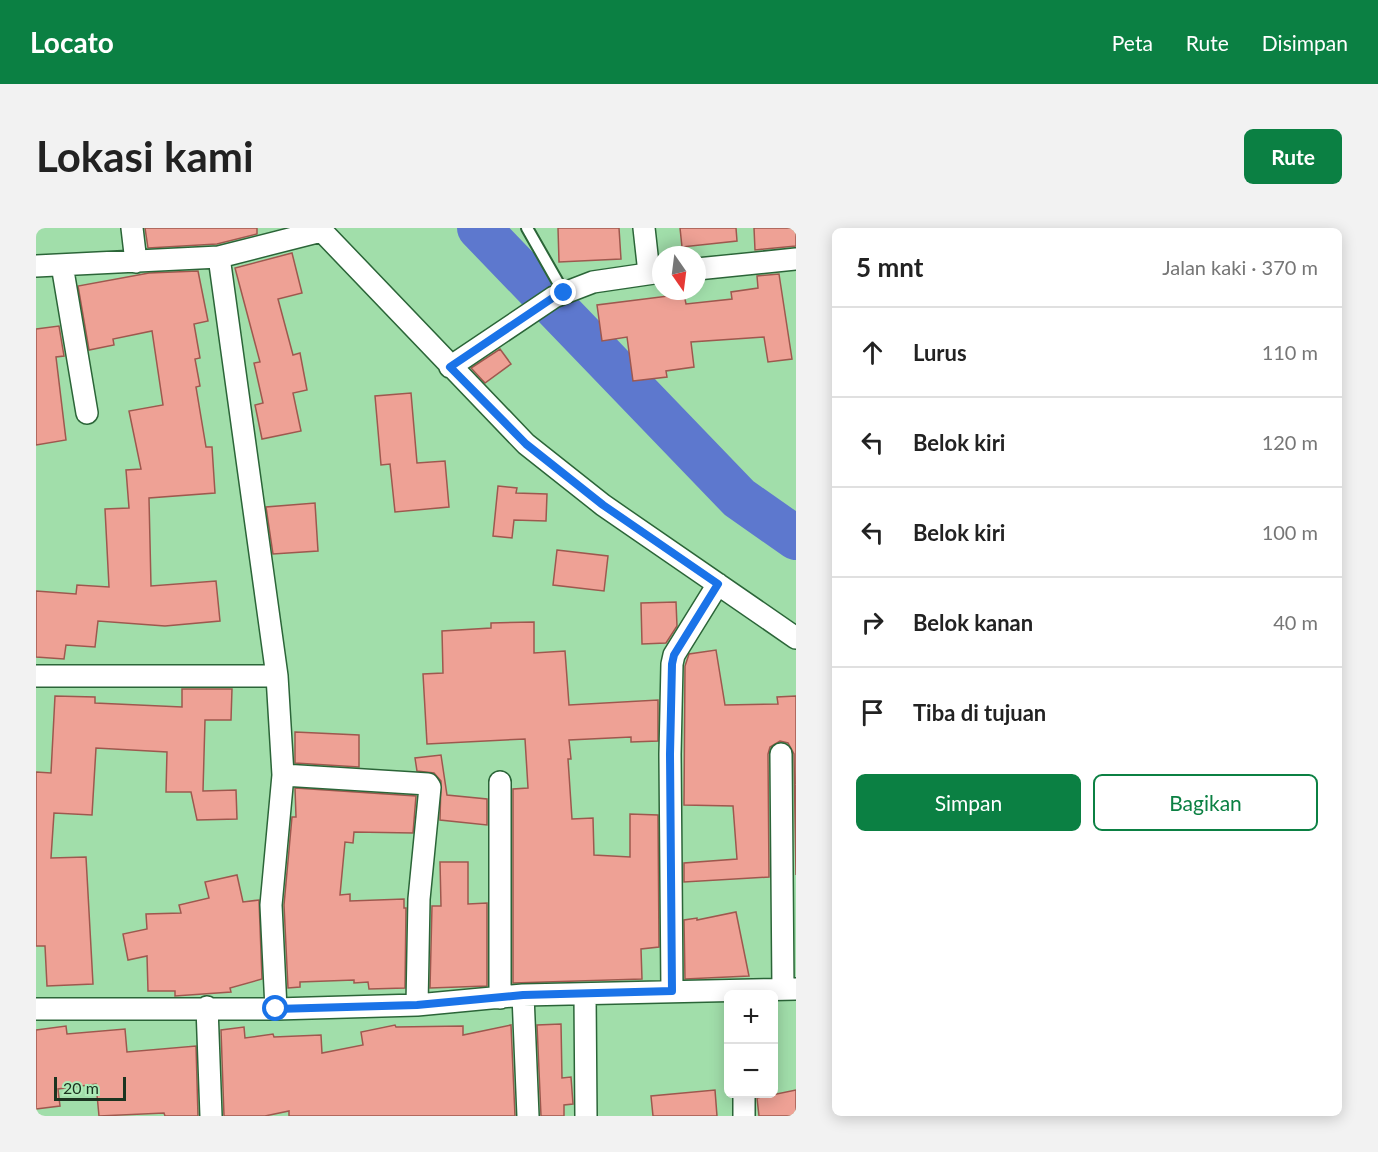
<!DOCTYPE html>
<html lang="id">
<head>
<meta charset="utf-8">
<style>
	:root { --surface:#fff; --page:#f2f2f2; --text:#222; --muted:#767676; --line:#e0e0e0; --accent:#0b8043 }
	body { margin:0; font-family:Lato,sans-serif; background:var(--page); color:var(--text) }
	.controls { position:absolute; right:18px; bottom:18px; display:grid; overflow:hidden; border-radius:9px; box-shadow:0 3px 15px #0003 }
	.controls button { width:54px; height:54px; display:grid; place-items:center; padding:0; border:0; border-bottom:2px solid var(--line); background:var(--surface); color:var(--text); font:30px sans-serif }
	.compass { position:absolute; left:616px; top:18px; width:54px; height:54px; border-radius:50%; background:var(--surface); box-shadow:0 3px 15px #0003; rotate:166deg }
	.scale { position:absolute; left:18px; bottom:15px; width:72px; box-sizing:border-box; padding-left:6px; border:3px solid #1b3420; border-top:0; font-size:16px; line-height:21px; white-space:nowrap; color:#1b3420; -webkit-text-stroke:4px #aeebb7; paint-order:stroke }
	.stop { position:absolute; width:18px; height:18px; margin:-14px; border:4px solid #1a73e8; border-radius:50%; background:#fff }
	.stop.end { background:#1a73e8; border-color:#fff; box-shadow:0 2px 6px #0008 }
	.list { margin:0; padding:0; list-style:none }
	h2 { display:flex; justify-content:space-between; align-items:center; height:78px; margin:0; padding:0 24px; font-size:26px }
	h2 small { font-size:20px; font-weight:400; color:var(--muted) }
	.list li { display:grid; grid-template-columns:39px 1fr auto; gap:18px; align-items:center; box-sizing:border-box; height:90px; padding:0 24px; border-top:2px solid var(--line) }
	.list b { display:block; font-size:22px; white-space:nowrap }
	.list em { font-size:20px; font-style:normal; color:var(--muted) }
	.actions { display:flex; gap:12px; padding:18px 24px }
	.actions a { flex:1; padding:14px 0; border:2px solid var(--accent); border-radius:9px; text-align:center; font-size:21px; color:var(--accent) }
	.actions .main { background:var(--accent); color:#fff }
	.icon { flex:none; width:33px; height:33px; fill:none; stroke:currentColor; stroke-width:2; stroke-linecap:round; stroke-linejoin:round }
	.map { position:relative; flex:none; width:760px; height:888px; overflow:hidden; border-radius:9px }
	header { display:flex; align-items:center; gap:36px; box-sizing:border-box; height:84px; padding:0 30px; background:var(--accent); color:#fff }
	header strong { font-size:28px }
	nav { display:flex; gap:33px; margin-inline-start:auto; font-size:21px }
	.intro { display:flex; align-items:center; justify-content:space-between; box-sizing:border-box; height:144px; padding:0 36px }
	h1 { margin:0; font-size:42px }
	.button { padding:15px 27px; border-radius:9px; background:var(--accent); color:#fff; font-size:21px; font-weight:700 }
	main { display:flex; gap:36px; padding:0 36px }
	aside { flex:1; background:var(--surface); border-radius:9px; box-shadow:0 3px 15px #0003 }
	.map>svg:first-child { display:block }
</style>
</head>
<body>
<header>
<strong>Locato</strong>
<nav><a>Peta</a><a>Rute</a><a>Disimpan</a></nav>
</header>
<div class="intro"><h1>Lokasi kami</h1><a class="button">Rute</a></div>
<main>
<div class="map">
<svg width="760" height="888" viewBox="0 0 760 888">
	<rect width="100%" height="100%" fill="#a1deaa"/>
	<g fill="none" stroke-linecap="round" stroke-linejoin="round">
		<path stroke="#5d78ce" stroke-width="44" d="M443,0L703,270L760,310"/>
	</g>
	<path fill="#eea195" stroke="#9e584e" stroke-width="1.5" d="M109,0H221V6L181,16L112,20Z
		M522,0H583L585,31L523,34Z
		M644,0H700L701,13L646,19Z
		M718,0H760V18L719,22Z
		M256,25L266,65L242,71L257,127L264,125L271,162L257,165L265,203L226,211L219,177L227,175L218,135L224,134L199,40Z
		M162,43L172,93L158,96L164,130L159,131L164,158L160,159L170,219H176L179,265L113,270L115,358L180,353L184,393L129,398L62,393L59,419L30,417L28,431L0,429V363L40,366L41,357L73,359L69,281L93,280L90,242L105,241L93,183L127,177L116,103L77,111L78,117L53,122L42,58L113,45Z
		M743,46L756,131L732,134L728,109L655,114L658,139L630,143L631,149L597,153L591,109L566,113L561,77L648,66L650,76L696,71L695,64L722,60L721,48Z
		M23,98L28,128L20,129L30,212L0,217V101Z
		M464,121L475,136L449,155L435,140Z
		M375,165L381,235L409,233L413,279L359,284L354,236L345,237L339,168Z
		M462,258L481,260L480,265L511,266L510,293L478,292L476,310L457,308Z
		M279,275L282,323L237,326L230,279Z
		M521,322L572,328L568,363L517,357Z
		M640,374L641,398L630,415L606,416L605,375Z
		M498,394V425L529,423L533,477L622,472V513L595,514V509L533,512L535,531H532L536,591L557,590L558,627L594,629V586L622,587L623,719L605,721L606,751L477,755V561L492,560L489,511L391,516L387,446L407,445L406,403L455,400V395Z
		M680,422L689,477L742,476L741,469L760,468V647L758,526L752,515L744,513L734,519L732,526L733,649L648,654V635L701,631L697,578L648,577L649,438L653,426Z
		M146,461H196L195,492H169L167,563L200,562L201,591L161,592L155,564H130L131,524L60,520L56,587L18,585L15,630L50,629L57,756L11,758L9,718H0V544L15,545L19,468L59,469V475L146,479Z
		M259,504L323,507V539L259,535Z
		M405,527L411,567L451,571V597L404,592L405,553L398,545L381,543L379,530Z
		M259,560L380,568L377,605L318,604L317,615L309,614L304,667L314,666V673L368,671V680H370L369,760L333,761L332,754L318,755V752L264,754V759L252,760L248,677L256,589H260Z
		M404,634H432V676L451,675V758L394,760L396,678H405Z
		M201,647L207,674L223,672L226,751L194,760L195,764L139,768V763H112L111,728L92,732L87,706L111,701L110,686L145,685L143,677L173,670L169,654Z
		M700,684L713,748L649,751L648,692L661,690V692Z
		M525,796L526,850L535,849L537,876L528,877V888H505L501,797Z
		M359,797L360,799L427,798V807L475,797L479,888H253V883L229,888H188L185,802L208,799L209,810L237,806L238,809L285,807L286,825L327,817L325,804Z
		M30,798L31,806L89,801L91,824L160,818L162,888H129L128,885L63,888L60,856L22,861L24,878L0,881V802Z
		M679,862L681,888H617L615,868Z
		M760,862V888H723L721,870Z"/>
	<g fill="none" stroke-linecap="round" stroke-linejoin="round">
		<g stroke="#2b6538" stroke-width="14">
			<path id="lane" d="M491,0L528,65"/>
		</g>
		<g stroke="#2b6538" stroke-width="24">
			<path id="street" d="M96,0L100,34
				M283,0L490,216L567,277L760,410
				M608,0L613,45
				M183,29L241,448L247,547L235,677L240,781
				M26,37L51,185
				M0,38L183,29L285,3
				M661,41L760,31
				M414,139L518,69L557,54L625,44
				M0,448H241
				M745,526L747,761
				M247,547L392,556L394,559L383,671L381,777
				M464,554V770
				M636,763L634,526L636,436L638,427L682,356
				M487,767L492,888
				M549,767L550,888
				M171,779L175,888
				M0,781H240L381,777L487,767L760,761
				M708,888V866"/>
		</g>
		<use href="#lane" stroke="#fff" stroke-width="10"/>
		<use href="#street" stroke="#fff" stroke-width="21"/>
	</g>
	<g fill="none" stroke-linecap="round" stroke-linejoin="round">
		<path stroke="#1a73e8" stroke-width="8" d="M240,781L381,777L487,767L636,763L634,526L636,436L638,427L682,356L567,277L490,216L414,139L518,69L528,65"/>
	</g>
</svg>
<div class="controls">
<button>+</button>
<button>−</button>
</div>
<svg class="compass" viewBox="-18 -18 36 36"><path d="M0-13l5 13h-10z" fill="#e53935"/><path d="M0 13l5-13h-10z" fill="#767676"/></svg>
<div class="scale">20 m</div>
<div class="stop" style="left:240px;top:781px"></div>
<div class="stop end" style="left:528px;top:65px"></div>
</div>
<aside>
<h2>5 mnt<small>Jalan kaki · 370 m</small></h2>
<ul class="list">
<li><svg class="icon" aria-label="ahead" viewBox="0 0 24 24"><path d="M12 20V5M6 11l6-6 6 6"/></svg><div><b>Lurus</b></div><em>110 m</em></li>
<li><svg class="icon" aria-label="left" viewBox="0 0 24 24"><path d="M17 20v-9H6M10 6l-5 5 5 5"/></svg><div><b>Belok kiri</b></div><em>120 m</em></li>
<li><svg class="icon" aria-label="left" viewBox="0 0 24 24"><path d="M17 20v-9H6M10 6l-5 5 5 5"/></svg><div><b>Belok kiri</b></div><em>100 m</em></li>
<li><svg class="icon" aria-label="right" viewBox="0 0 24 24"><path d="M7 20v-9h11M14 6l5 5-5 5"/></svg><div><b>Belok kanan</b></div><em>40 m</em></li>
<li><svg class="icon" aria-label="arrive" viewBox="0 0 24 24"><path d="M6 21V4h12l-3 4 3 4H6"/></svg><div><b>Tiba di tujuan</b></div></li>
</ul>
<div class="actions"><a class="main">Simpan</a><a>Bagikan</a></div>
</aside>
</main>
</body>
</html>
